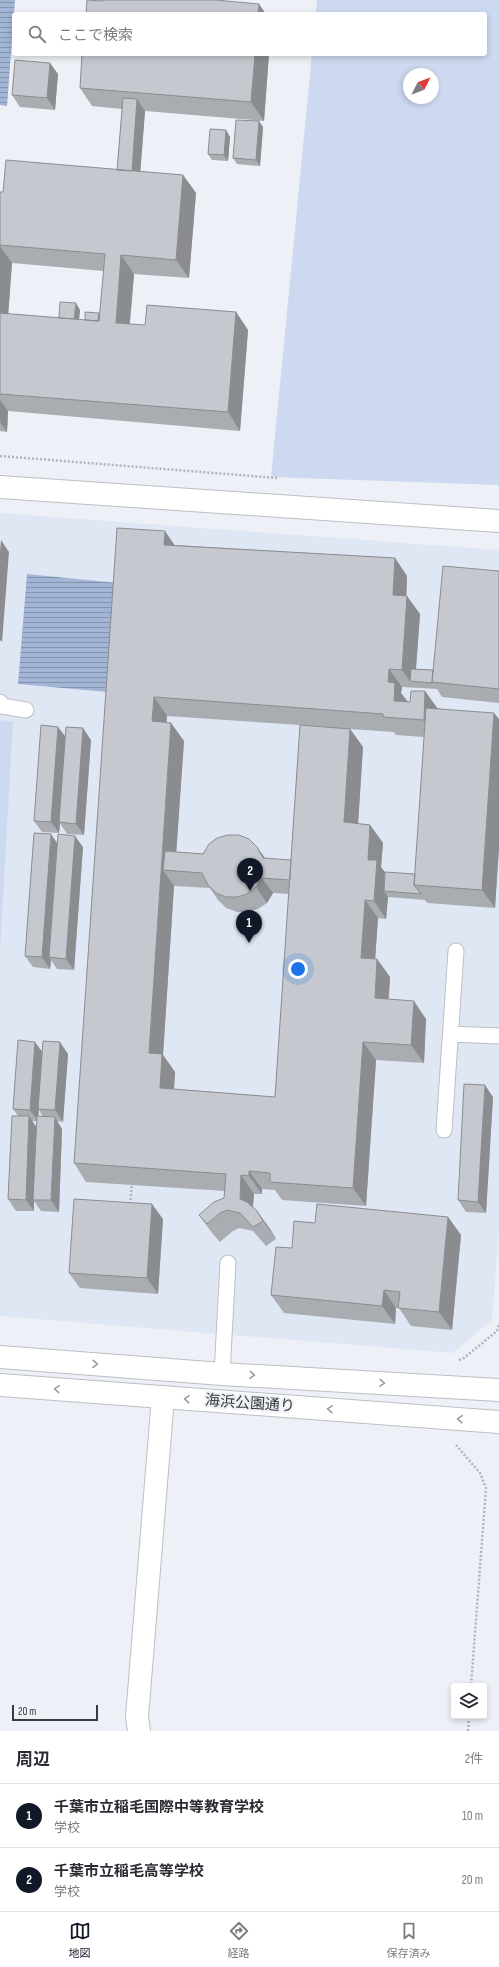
<!DOCTYPE html>
<html lang="ja">
<head>
<meta charset="utf-8">
<style>
	:root { --surface:#fff; --page:#f2f2f3; --text:#2b2b33; --muted:#7c7c81; --line:#e1e1e2; --accent:#111827 }
	body { margin:0; font-family:"Sofia Sans Condensed","Noto Sans JP",sans-serif; background:var(--page); color:var(--text) }
	.controls { position:absolute; right:12px; bottom:12px; display:grid; overflow:hidden; border-radius:4px; box-shadow:0 2px 6px #0003 }
	.controls button { width:36px; height:36px; display:grid; place-items:center; padding:0; border:0; border-bottom:1px solid var(--line); background:var(--surface); color:var(--text); font:20px sans-serif }
	.compass { position:absolute; left:403px; top:68px; width:36px; height:36px; border-radius:50%; background:var(--surface); box-shadow:0 2px 6px #0003; rotate:48deg }
	.scale { position:absolute; left:12px; bottom:10px; width:86px; box-sizing:border-box; padding-left:4px; border:2px solid #393b3d; border-top:0; font-size:11px; line-height:14px; white-space:nowrap; color:#393b3d; -webkit-text-stroke:3px #edf0f6; paint-order:stroke }
	.you { position:absolute; left:298px; top:969px; width:14px; height:14px; margin:-10px; border:3px solid #fff; border-radius:50%; background:#1a73e8; box-shadow:0 0 0 6px #1a73e833 }
	.badge { display:grid; place-items:center; width:26px; height:26px; border-radius:50%; background:var(--accent); color:#fff; font-size:13px; font-weight:700 }
	.pin { position:absolute; translate:-50% -33px; filter:drop-shadow(0 1px 2px #0008) }
	.pin::after { content:''; position:absolute; top:21px; width:14px; height:12px; background:inherit; clip-path:polygon(0 0,100% 0,50% 100%) }
	.list { margin:0; padding:0; list-style:none }
	h2 { display:flex; justify-content:space-between; align-items:center; height:52px; margin:0; padding:0 16px; font-size:17px }
	h2 small { font-size:13px; font-weight:400; color:var(--muted) }
	.list li { display:grid; grid-template-columns:26px 1fr auto; gap:12px; align-items:center; box-sizing:border-box; height:64px; padding:0 16px; border-top:1px solid var(--line) }
	.list b { display:block; font-size:15px; white-space:nowrap }
	.list p { margin:0; font-size:13px; white-space:nowrap; color:var(--muted) }
	.list em { font-size:13px; font-style:normal; color:var(--muted) }
	.icon { flex:none; width:22px; height:22px; fill:none; stroke:currentColor; stroke-width:2; stroke-linecap:round; stroke-linejoin:round }
	.map { position:relative; flex:none; width:499px; height:1731px; overflow:hidden }
	.search { position:absolute; background:var(--surface); box-shadow:0 2px 6px #0003; left:12px; right:12px; top:12px; height:44px; display:flex; align-items:center; gap:10px; box-sizing:border-box; padding:0 14px; border-radius:4px; color:var(--muted); font-size:15px }
	.sheet { height:180px; background:var(--surface) }
	nav { display:flex; justify-content:space-around; align-items:center; box-sizing:border-box; height:56px; border-top:1px solid var(--line); background:var(--surface); font-size:11px; color:var(--muted) }
	nav a { display:grid; justify-items:center; gap:2px }
	nav .on { color:var(--accent) }
	.map>svg:first-child { display:block }
</style>
</head>
<body>
<div class="map">
<svg width="499" height="1731" viewBox="0 0 499 1731">
	<defs>
		<pattern id="water-rules" width="6" height="5" patternUnits="userSpaceOnUse"><rect width="6" height="5" fill="#a2b5d5"/><path d="M0 2.5h6" fill="none" stroke="#8594ae"/></pattern>
	</defs>
	<rect width="100%" height="100%" fill="#edf0f6"/>
	<path fill="#e0e7f4" d="M0,513L499,550V1231L492,1320L453,1353L0,1316Z"/>
	<path fill="#ccd9f0" fill-rule="evenodd" d="M317,0H499V485L271,477L312,54H485V14H316ZM409,74H433V98H409Z
		M0,720L13,722L0,950Z"/>
	<path fill="url(#water-rules)" d="M0,0H15L7,106L0,105Z
		M27,574L118,583L108,692L18,684Z"/>
	<g fill="none" stroke-linecap="round" stroke-linejoin="round">
		<g stroke="#bcbfc4" stroke-width="17">
			<path id="service" d="M0,702L2,706L26,710
				M451,1034L499,1036
				M444,1130L456,951
				M222,1374L228,1263"/>
		</g>
		<g stroke="#bcbfc4" stroke-width="24">
			<path id="minor" d="M0,487L499,521
				M139,1731L137,1717L163,1397"/>
		</g>
		<g stroke="#bcbfc4" stroke-width="24">
			<path id="tertiary" d="M0,1357L222,1374L499,1390
				M0,1385L499,1422"/>
		</g>
		<path stroke="#b0b3b8" stroke-width="2.5" stroke-dasharray="2 2" stroke-linecap="butt" d="M0,456L277,478
			M130,1204L132,1185
			M459,1360L464,1358L497,1331L499,1324
			M456,1445L480,1473L486,1488L471,1686
			M468,1731L469,1716"/>
		<use href="#service" stroke="#fff" stroke-width="15"/>
		<use href="#minor" stroke="#fff" stroke-width="22"/>
		<use href="#tertiary" stroke="#fff" stroke-width="22"/>
	</g>
	<path fill="#a9acb1" fill-rule="evenodd" d="M82,54H269L264,121L145,111L140,172L183,175L196,193L189,278L134,274L130,324L145,325L236,312L248,330L240,431L8,411L7,432L0,431V192H3L117,170L122,109L92,106L80,88ZM12,263L104,271L100,314L99,313L85,320H79L80,310L59,318L8,314Z
		M58,74L55,110L20,107L12,95Z
		M263,127L260,166L237,164L233,158Z
		M226,130L230,137L228,161L212,160L208,154Z
		M175,545L395,558L407,576L406,596L420,614L416,669L433,670L499,571V703L442,697L437,689L402,687L401,693L408,702H410L425,691L437,708L499,719V847L495,908L427,903L425,900L388,897L386,919L378,918L375,959H377L390,977L389,999L426,1019L424,1063L376,1060L366,1206L282,1200L275,1190L262,1189V1194H254L253,1207L270,1229L276,1239L266,1246L253,1231L239,1228L233,1231L220,1242L212,1233L199,1215L224,1198L225,1191L86,1182L74,1163ZM167,716L300,725L291,860L176,852L184,741L171,723L166,722ZM350,729L394,732L396,735L424,737L415,874L385,872L381,867L383,843L370,825L358,824L363,747ZM174,886L210,888L218,900L226,908L237,912H248L258,909L267,903L273,893L289,894L275,1097L174,1089L175,1072L163,1055Z
		M58,727L66,737L91,740L84,835L67,834L60,823L59,833L42,832L34,821Z
		M57,843L83,847L74,970L57,969L51,960L50,969L33,967L25,956Z
		M42,1052L68,1054L63,1122L57,1121L62,1129L59,1212L41,1211L34,1201V1211H16L8,1199L18,1116L13,1109ZM39,1110L43,1117L38,1116ZM32,1121H37L36,1127Z
		M493,1097L486,1213L466,1212L458,1200Z
		M448,1217L461,1235L452,1330L411,1326L399,1308H396L395,1324L284,1313L271,1295L315,1223Z
		M163,1219L158,1294L80,1288L69,1273Z"/>
	<path fill="#8a8c90" d="M259,4L266,14H258Z
		M255,54H269L264,121L251,102Z
		M50,63L58,74L55,110L47,98Z
		M137,99L145,111L139,189L131,177Z
		M259,121L263,127L260,166L256,160Z
		M226,130L230,137L228,161L224,155Z
		M183,175L196,193L189,278L176,260Z
		M0,246L12,263L7,331L0,321Z
		M121,255L134,274L128,341L116,323Z
		M76,303L80,310L78,328L74,322Z
		M236,312L248,330L240,431L228,412Z
		M99,313L103,319L98,326Z
		M0,400L8,411L7,432L0,422Z
		M165,531L178,550L164,545Z
		M1,540L9,552L2,642L0,640V551Z
		M395,558L407,576L406,613L393,595Z
		M407,596L420,614L415,681H410L415,688L402,670Z
		M389,669L402,687L401,693L408,702L406,719L394,701L388,682Z
		M425,691L438,709L437,738L424,720Z
		M154,697L167,716L165,739L152,721Z
		M494,713L499,719V847L495,908L482,890Z
		M171,723L184,741L175,871L163,870L174,886L163,1055L175,1072L173,1106L160,1088L149,1053Z
		M58,727L66,738L59,822L60,823L59,833L51,822Z
		M83,728L91,740L84,835L76,824Z
		M350,729L363,747L357,841L344,822Z
		M370,825L383,843L381,867L389,878L384,891L388,897L386,919L374,901L368,860Z
		M51,834L59,846L49,957L51,960L50,969L42,957Z
		M75,836L83,847L74,970L66,959Z
		M257,847L268,862L263,858Z
		M262,878L273,893L267,903L256,887Z
		M365,900L378,918L374,976L361,958Z
		M377,959L390,977L387,1016L375,998Z
		M414,1001L426,1019L424,1063L411,1045Z
		M35,1042L43,1053L38,1121L30,1110Z
		M60,1042L68,1054L63,1122L55,1110Z
		M363,1042L376,1060L366,1206L353,1188Z
		M485,1085L493,1097L486,1213L478,1202Z
		M29,1116L37,1128L33,1200L34,1201V1211L26,1200Z
		M55,1117L62,1129L59,1212L51,1200Z
		M249,1171L262,1189V1194L249,1176Z
		M241,1175L254,1194L252,1217L240,1199Z
		M152,1204L163,1219L158,1294L147,1278Z
		M257,1211L270,1229L276,1239L263,1221Z
		M448,1217L461,1235L452,1330L439,1312Z
		M384,1290L396,1308L395,1324L382,1306Z"/>
	<path fill="#c5c8ce" stroke="#8a8c90" d="M87,0L103,1V0H216L259,4L258,14H86Z
		M82,54H255L251,102L80,88Z
		M15,60L50,63L47,98L12,95Z
		M123,98L137,99L132,171L117,170Z
		M236,120L259,121L256,160L233,158Z
		M210,129L226,130L224,155L208,154Z
		M6,160L183,175L176,260L121,255L116,323L145,325L147,305L236,312L228,412L0,394V313L99,321L105,254L0,245V192H3Z
		M60,302L76,303L74,319L59,318Z
		M85,312L99,313L98,321L85,320Z
		M117,528L165,531L164,545L395,558L393,595L407,596L402,670L389,669L388,682L395,683L394,701L410,702L411,691H425L424,720L383,717V714L154,697L152,721L171,723L149,1053L162,1054L160,1088L275,1097L300,725L350,729L344,822L370,825L368,860H377L374,901L365,900L361,958L377,959L375,998L414,1001L411,1045L363,1042L353,1188L270,1182V1173L249,1171V1176L241,1175L240,1199L247,1202L257,1211L263,1221L253,1227L240,1213L227,1210L220,1213L207,1224L199,1215L214,1202L224,1198L226,1174L74,1163Z
		M443,566L499,571V689L432,682Z
		M411,669L433,670L432,682V683L410,681Z
		M426,708L494,713L482,890L414,885Z
		M41,725L58,727L51,822L34,821Z
		M66,727L83,728L76,824L59,822Z
		M34,833L51,834L42,957L25,956Z
		M58,834L75,836L66,959L49,957Z
		M228,835H239L249,839L257,847L263,858L291,860L290,880L262,878L256,887L247,894L237,897H226L216,893L208,885L202,873L163,870L165,851L203,854L209,844L217,838Z
		M385,872L415,874L414,885L421,894L384,891Z
		M18,1040L35,1042L30,1110L13,1109Z
		M43,1041L60,1042L55,1110L38,1109Z
		M464,1084L485,1085L478,1202L458,1200Z
		M12,1116H29L26,1200L8,1199Z
		M37,1116L55,1117L51,1200H33Z
		M74,1199L152,1204L147,1278L69,1273Z
		M317,1204L448,1217L439,1312L398,1308L400,1292L384,1290L382,1306L271,1295L276,1247L292,1248L294,1221L315,1223Z"/>
	<defs><path id="oneway-chevron" d="M-2-3.5L2.5 0L-2 3.5" fill="none" stroke-width="1.6" stroke-linecap="round" stroke-linejoin="round"/></defs>
	<g stroke="#9c9d9e">
		<use href="#oneway-chevron" transform="translate(95 1364) rotate(4)"/>
		<use href="#oneway-chevron" transform="translate(252 1375) rotate(3)"/>
		<use href="#oneway-chevron" transform="translate(382 1383) rotate(3)"/>
		<use href="#oneway-chevron" transform="translate(57 1389) rotate(-176)"/>
		<use href="#oneway-chevron" transform="translate(187 1399) rotate(-176)"/>
		<use href="#oneway-chevron" transform="translate(330 1409) rotate(-176)"/>
		<use href="#oneway-chevron" transform="translate(460 1419) rotate(-176)"/>
	</g>
	<g text-anchor="middle" stroke-width="4" stroke-linejoin="round" paint-order="stroke">
		<g font-size="15" fill="#393b3d" stroke="#edf0f6">
			<text transform="translate(250 1403) rotate(4)" y="5">海浜公園通り</text>
		</g>
	</g>
</svg>
<div class="controls">
<button><svg class="icon" aria-label="layers" viewBox="0 0 24 24"><path d="M12 4l9 5-9 5-9-5zM3 14l9 5 9-5"/></svg></button>
</div>
<svg class="compass" viewBox="-18 -18 36 36"><path d="M0-13l5 13h-10z" fill="#e53935"/><path d="M0 13l5-13h-10z" fill="#7c7c81"/></svg>
<div class="scale">20 m</div>
<div class="you"></div>
<div class="pin badge" style="left:249px;top:943px">1</div>
<div class="pin badge" style="left:250px;top:891px">2</div>
<div class="search"><svg class="icon" aria-label="search" viewBox="0 0 24 24"><circle cx="10" cy="10" r="6"/><path d="M15 15l6 6"/></svg>ここで検索</div>
</div>
<section class="sheet">
<h2>周辺<small>2件</small></h2>
<ul class="list">
<li><span class="badge">1</span><div><b>千葉市立稲毛国際中等教育学校</b><p>学校</p></div><em>10 m</em></li>
<li><span class="badge">2</span><div><b>千葉市立稲毛高等学校</b><p>学校</p></div><em>20 m</em></li>
</ul>
</section>
<nav>
<a class="on"><svg class="icon" aria-label="map" viewBox="0 0 24 24"><path d="M3 6l6-2 6 2 6-2v14l-6 2-6-2-6 2zM9 4v14M15 6v14"/></svg>地図</a>
<a><svg class="icon" aria-label="directions" viewBox="0 0 24 24"><path d="M12 3l9 9-9 9-9-9zM9 14v-3h6M13 9l2 2-2 2"/></svg>経路</a>
<a><svg class="icon" aria-label="saved" viewBox="0 0 24 24"><path d="M7 4h10v16l-5-4-5 4z"/></svg>保存済み</a>
</nav>
</body>
</html>
